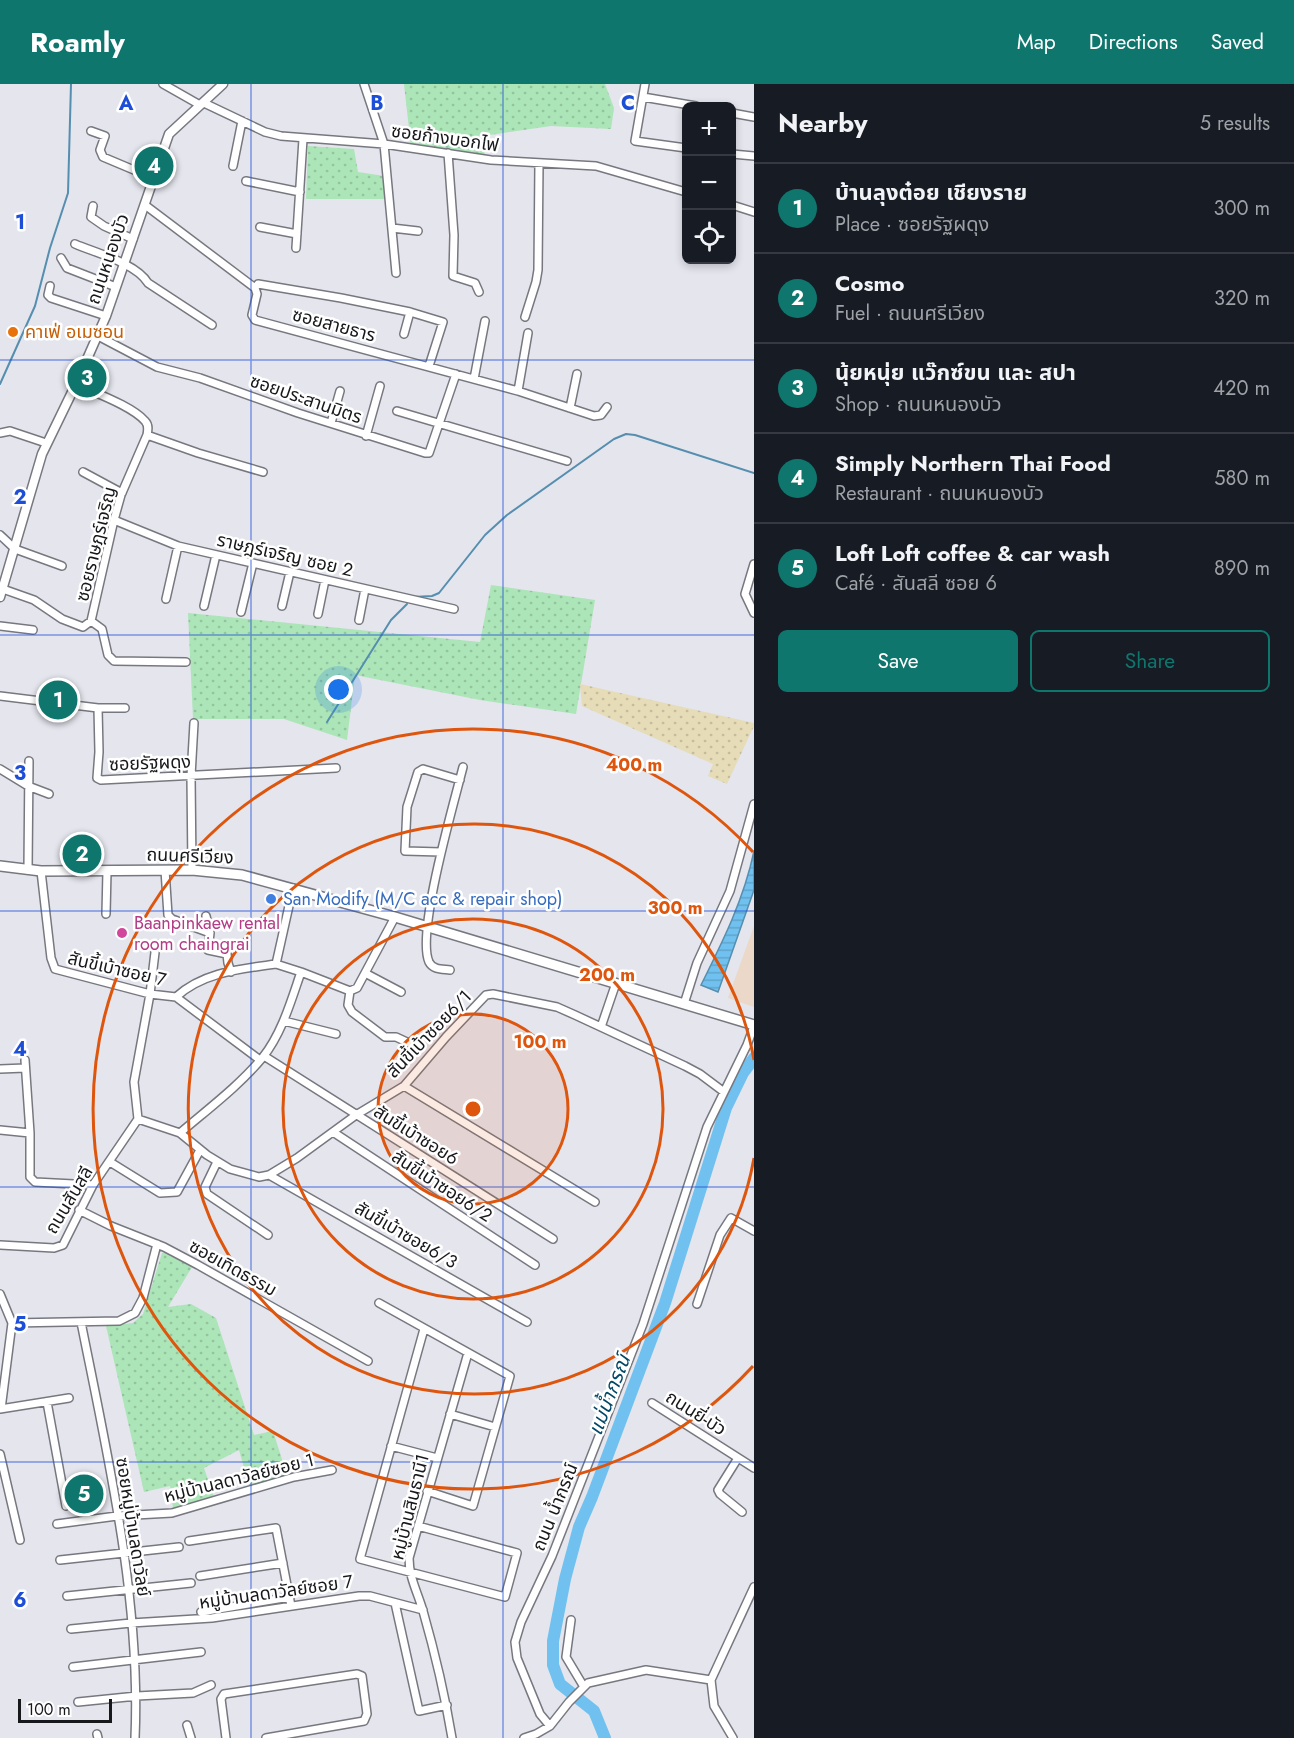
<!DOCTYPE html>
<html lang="en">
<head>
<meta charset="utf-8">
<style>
	:root { --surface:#171b24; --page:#20242c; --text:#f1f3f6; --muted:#9ea1a6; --line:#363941; --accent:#0f766e }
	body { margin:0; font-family:Jost,"Noto Sans Thai",sans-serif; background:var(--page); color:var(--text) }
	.controls { position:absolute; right:18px; top:18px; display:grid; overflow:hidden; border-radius:9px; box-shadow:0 3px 9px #0003 }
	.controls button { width:54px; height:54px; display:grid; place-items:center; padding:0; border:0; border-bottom:2px solid var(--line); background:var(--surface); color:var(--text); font:30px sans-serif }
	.scale { position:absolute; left:18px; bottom:15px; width:94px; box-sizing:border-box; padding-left:6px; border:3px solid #17181b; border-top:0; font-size:16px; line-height:21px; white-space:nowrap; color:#17181b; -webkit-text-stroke:4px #fff; paint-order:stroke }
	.you { position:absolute; left:339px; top:606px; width:21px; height:21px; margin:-15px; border:4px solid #fff; border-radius:50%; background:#1a73e8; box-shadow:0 0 0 9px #1a73e833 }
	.badge { display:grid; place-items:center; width:39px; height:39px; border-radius:50%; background:var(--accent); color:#fff; font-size:20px; font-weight:700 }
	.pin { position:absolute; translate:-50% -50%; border:3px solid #fff; box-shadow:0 2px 6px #0006 }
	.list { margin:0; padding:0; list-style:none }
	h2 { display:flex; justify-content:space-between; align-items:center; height:78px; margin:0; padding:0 24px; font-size:26px }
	h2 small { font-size:20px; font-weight:400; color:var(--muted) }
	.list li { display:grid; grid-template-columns:39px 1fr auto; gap:18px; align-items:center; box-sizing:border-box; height:90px; padding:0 24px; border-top:2px solid var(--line) }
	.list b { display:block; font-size:22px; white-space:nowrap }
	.list p { margin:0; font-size:20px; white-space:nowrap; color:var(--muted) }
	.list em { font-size:20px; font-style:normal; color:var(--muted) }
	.actions { display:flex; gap:12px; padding:18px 24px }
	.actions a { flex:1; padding:14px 0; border:2px solid var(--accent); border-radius:9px; text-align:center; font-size:21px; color:var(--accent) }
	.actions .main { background:var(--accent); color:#fff }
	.icon { flex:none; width:33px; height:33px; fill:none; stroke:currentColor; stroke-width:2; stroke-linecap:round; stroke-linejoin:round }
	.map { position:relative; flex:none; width:754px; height:1654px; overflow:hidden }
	header { display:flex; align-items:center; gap:36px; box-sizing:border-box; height:84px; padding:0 30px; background:var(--accent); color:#fff }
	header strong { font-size:28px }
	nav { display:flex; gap:33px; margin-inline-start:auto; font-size:21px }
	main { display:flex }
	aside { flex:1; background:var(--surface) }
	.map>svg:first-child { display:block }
</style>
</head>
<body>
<header>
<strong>Roamly</strong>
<nav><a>Map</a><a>Directions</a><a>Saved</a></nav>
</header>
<main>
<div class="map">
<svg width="754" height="1654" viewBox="0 0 754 1654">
	<defs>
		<pattern id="grass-dots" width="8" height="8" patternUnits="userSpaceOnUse" patternTransform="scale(1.5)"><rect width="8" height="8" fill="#ace5b8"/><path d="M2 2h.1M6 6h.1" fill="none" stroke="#93c49e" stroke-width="1.8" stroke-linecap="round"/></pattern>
		<pattern id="sand-dots" width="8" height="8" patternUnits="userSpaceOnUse" patternTransform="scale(1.5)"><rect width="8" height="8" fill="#e6dcb7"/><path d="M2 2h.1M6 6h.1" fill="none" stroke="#c5bc9d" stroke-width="1.8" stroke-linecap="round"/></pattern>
		<pattern id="water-rules" width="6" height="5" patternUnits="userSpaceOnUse" patternTransform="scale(1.5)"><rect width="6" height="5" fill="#70c1ef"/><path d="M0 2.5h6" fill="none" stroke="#60a5cc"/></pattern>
	</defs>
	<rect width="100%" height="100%" fill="#e4e5ed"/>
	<path fill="#ebd8c8" d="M754,842V923L728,914Z"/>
	<path fill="url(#grass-dots)" d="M404,0H605L614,24L611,45L551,42L483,52L485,73L411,63Z
		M308,62L354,65L358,88L384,92L386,115H306Z
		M491,501L595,516L576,630L480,616L355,591L347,656L284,635H193L188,529L480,558Z
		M166,1168L192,1183L168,1223L191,1220L216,1234L254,1351L273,1347L287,1391L284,1394L249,1401L239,1366L204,1384L214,1413L173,1424L170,1402L144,1408L106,1242L133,1239L143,1230L162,1169Z"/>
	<path fill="url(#sand-dots)" d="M580,600L754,639V642L727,700L708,692L713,680L582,622Z"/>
	<path fill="url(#water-rules)" stroke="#558eaf" stroke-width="1.5" d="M754,767V806L718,908L701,901C723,857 744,815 754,767Z"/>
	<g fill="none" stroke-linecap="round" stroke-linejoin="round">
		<path stroke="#558eaf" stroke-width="2" d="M0,300L35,222L50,164L68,109L71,0
			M413,513L432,512L439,509L485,451L507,431L614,355L626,350L635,351L754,389
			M327,638L391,536L407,520"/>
		<path stroke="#70c1ef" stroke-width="12" d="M605,1654L594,1627L560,1600L553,1581V1557L565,1495L579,1443L592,1413L665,1219L726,1024L743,989L754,974"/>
		<g stroke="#77787f" stroke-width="10">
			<path id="minor" d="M163,0L200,21
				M364,0L384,60L396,189
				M645,0L635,57L686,64
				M643,13L696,22
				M204,19L265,48L281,52L384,60L491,76L596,82L686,108
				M732,29L754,33
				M91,47L105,52L100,66L103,73L153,94
				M448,69L454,151L453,192L475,199L479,208
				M732,70L754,72
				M233,82L242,37
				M246,97L300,108
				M145,121L255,204L257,210L252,231L255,236L518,307L594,332L601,331L607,323
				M732,121L754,128
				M93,122L91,133L104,142L133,155
				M260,143L297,150
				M392,144L418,147
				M75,160C96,169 136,179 148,199L212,241
				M296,164L303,55
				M61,174L67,184L116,203
				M50,202L48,211L51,214L106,232
				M255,204L258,200L341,214L410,228L443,238L429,282
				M525,233L536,198L538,186L539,79
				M404,250L410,228
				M98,252L157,283L200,294L298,329L425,369H429L456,290
				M474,295L485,237
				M518,307L528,249
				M570,324L577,290
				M397,327L567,377
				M331,339L340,307
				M0,349L10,347L46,359
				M147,351L198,369L263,388
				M366,352L380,302
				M83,388L122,409
				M114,436L178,462L454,525
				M0,451L15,465L62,482
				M754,480L745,510L754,529
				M0,504L34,516L62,535L83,543L91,537L114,436L121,411L147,351C148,346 149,341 145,337C132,322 95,309 76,300
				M166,515L178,462
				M204,522L216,471
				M282,522L290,488
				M241,528L253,479
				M318,530L325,496
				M359,536L365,505
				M91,537L102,545L108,571L114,577L186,578
				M0,542L33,546
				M0,612L98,624L99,668L97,694L101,696L336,684
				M98,624H125
				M0,685L28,702L49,710
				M441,768L405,767L407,723L418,688L423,685L460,696
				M28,786L29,677
				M165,786L168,831L172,835L210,849
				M192,786L191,692L194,639
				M41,787L51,874L55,885L150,910L176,913L260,976
				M106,830L107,787
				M206,832L210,849L208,866L227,870L228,879L231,888
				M276,880L301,888
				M450,886C442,885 433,886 429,878C416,849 454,719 463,683
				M365,889L401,908
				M350,907L348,921L352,928L385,953H396L409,959
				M176,913C203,888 241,885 276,880L293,804
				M684,920L697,879L730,807L754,720
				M284,937L336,950
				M601,943L616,899
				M264,972L553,1155
				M25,976L30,1049
				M0,985L25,984
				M404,1002L595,1118
				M138,1035L180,1049L207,1071L230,1085L259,1093L269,1091L297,1074L356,1031L404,1002L446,953L486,911L493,910L557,923L575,931L685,982L700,990L724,1008
				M138,1035L134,998L150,910L156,860
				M0,1046L30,1049V1093L35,1098L93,1101
				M333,1048L535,1181
				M180,1049C208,1025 239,1002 263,973C282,949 291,917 301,888L350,907L357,904L395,833
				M110,1078L160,1109L177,1108L200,1066
				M217,1078L205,1103L207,1110L268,1151
				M269,1091L527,1238
				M79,1126L111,1142L164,1163L198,1181L368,1277
				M0,1161L54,1164L63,1161L93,1101L138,1035
				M0,1210L12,1239L1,1325
				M379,1219L510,1292L473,1422L427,1407
				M697,1220L720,1151L731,1134L754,1147
				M81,1238C108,1374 141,1515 135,1654
				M12,1239L119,1237L135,1229L143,1214L157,1160
				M47,1318L66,1422
				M652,1319L754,1384
				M0,1325L69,1314
				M450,1330L495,1343
				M391,1362L437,1374
				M0,1370L20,1456
				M738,1374L718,1406L720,1410L742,1428
				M57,1440L117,1432L172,1429L294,1393L332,1386
				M418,1442L517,1469L505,1513L360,1475L424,1245
				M189,1457L276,1444L291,1522
				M60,1476L179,1463
				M200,1492L283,1479
				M67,1512L191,1499
				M395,1519L419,1627L447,1621
				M201,1528L290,1513
				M571,1536L566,1573L584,1603
				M71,1545L131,1539L212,1534L359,1512H370L423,1526
				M73,1583L201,1568
				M78,1618L137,1612L193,1609L211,1601
				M187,1641L191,1654
				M550,1642L540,1630L517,1574L515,1558L521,1538L552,1472L643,1240L707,1043L747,961L754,942
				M97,1650L98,1654
				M226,1654L221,1615L224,1610L357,1590L362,1592L367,1630L364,1637L266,1654
				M452,1654C445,1612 435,1569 423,1527C418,1509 409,1494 409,1474L468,1269
				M524,1654L536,1650L550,1642L569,1618L588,1599L646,1586L711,1596
				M733,1654L714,1622L711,1596L754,1503"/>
		</g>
		<g stroke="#77787f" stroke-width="11">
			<path id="tertiary" d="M0,513L42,370L76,300L106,232L169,50L223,0"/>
		</g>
		<g stroke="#77787f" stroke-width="12">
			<path id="secondary" d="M0,782L41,787L192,786L242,791L395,833L754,941"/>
		</g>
		<use href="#minor" stroke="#fff" stroke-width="7"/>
		<use href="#tertiary" stroke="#fff" stroke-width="8"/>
		<use href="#secondary" stroke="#fff" stroke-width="9"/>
	</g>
	<path fill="none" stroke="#1d4ed8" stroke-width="1.5" stroke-opacity="0.55" d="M251,0V1654M503,0V1654M0,276H754M0,551H754M0,827H754M0,1103H754M0,1378H754"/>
	<circle cx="473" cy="1025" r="95" fill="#de560d" fill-opacity=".12"/>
	<g fill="none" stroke="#de560d" stroke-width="3">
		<circle cx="473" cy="1025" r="95"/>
		<circle cx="473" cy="1025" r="190"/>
		<path d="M754 1074A285 285 0 1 1 754 976"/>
		<path d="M753 1282A380 380 0 1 1 753 768"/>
	</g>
	<circle fill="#e8710a" stroke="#fff" stroke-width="2" cx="13" cy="248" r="6"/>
	<circle fill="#3f7fe0" stroke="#fff" stroke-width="2" cx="271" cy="815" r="6"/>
	<circle fill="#d1479c" stroke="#fff" stroke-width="2" cx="122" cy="849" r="6"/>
	<g text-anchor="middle" stroke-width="5" stroke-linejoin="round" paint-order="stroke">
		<g font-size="18" fill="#17181b" stroke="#fff">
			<text transform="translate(445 54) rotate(8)" y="6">ซอยก้างบอกไฟ</text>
			<text transform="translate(108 175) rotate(-71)" y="6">ถนนหนองบัว</text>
			<text transform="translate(334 241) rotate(15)" y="6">ซอยสายธาร</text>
			<text transform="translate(306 315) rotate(19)" y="6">ซอยประสานมิตร</text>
			<text transform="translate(96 460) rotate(-76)" y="6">ซอยราษฎร์เจริญ</text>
			<text transform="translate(285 471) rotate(13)" y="6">ราษฎร์เจริญ ซอย 2</text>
			<text transform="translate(150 679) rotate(-2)" y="6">ซอยรัฐผดุง</text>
			<text transform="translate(190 772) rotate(2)" y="6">ถนนศรีเวียง</text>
			<text transform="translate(117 885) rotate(13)" y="6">สันขี้เบ้าซอย 7</text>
			<text transform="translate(429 950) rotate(-46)" y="6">สันขี้เบ้าซอย6/1</text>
			<text transform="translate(416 1051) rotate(32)" y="6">สันขี้เบ้าซอย6</text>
			<text transform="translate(442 1102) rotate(33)" y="6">สันขี้เบ้าซอย6/2</text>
			<text transform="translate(69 1116) rotate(-59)" y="6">ถนนสันสลี</text>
			<text transform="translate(406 1151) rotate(30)" y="6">สันขี้เบ้าซอย6/3</text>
			<text transform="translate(233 1184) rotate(29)" y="6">ซอยเทิดธรรม</text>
			<text transform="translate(696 1329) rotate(32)" y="6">ถนนยี่-บัว</text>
			<text transform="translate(239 1394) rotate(-14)" y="6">หมู่บ้านลดาวัลย์ซอย 1</text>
			<text transform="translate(410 1423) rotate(-76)" y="6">หมู่บ้านสินธานี1</text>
			<text transform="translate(555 1423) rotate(-68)" y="6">ถนน น้ำกรณ์</text>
			<text transform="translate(133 1443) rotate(81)" y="6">ซอยหมู่บ้านลดาวัลย์</text>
			<text transform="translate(276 1508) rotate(-8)" y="6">หมู่บ้านลดาวัลย์ซอย 7</text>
		</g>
		<g font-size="18" fill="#c56008" stroke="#fff" text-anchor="start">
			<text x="25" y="254">คาเฟ่ อเมซอน</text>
		</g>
		<g font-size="18" fill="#366cbe" stroke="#fff" text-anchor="start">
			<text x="283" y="821">San Modify (M/C acc &amp; repair shop)</text>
		</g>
		<g font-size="18" fill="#b23c85" stroke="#fff" text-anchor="start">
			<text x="134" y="845">Baanpinkaew rental<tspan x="134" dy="21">room chaingrai</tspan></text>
		</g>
		<g font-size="20" font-style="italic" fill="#024867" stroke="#fff">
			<text transform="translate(609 1311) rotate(-69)" y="7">แม่น้ำกรณ์</text>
		</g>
	</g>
	<g font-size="20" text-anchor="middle" font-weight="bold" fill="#1d4ed8" stroke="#fff" stroke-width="5" stroke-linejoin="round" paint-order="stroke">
		<text x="126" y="26">A</text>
		<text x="377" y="26">B</text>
		<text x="628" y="26">C</text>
		<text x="20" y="145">1</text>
		<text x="20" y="420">2</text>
		<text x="20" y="696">3</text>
		<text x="20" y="972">4</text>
		<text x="20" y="1247">5</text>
		<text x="20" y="1523">6</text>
	</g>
	<circle cx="473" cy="1025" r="9" fill="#de560d" stroke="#fff" stroke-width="3"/>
	<g font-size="18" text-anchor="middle" font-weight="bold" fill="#de560d" stroke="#fff" stroke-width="5" stroke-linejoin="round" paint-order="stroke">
		<text x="634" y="687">400 m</text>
		<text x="675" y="830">300 m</text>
		<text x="607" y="897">200 m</text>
		<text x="540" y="964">100 m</text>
	</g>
</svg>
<div class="controls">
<button>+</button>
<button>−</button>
<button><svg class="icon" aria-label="locate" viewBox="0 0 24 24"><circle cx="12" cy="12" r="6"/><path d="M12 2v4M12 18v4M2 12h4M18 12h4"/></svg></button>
</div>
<div class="scale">100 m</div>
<div class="you"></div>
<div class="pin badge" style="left:58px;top:616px">1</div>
<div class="pin badge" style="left:82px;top:770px">2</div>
<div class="pin badge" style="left:87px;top:294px">3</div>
<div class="pin badge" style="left:154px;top:82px">4</div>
<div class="pin badge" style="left:84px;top:1410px">5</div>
</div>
<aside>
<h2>Nearby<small>5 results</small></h2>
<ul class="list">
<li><span class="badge">1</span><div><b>บ้านลุงต๋อย เชียงราย</b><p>Place · ซอยรัฐผดุง</p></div><em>300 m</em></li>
<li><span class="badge">2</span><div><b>Cosmo</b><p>Fuel · ถนนศรีเวียง</p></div><em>320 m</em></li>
<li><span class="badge">3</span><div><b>นุ้ยหนุ่ย แว๊กซ์ขน และ สปา</b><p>Shop · ถนนหนองบัว</p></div><em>420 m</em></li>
<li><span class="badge">4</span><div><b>Simply Northern Thai Food</b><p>Restaurant · ถนนหนองบัว</p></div><em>580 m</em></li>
<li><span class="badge">5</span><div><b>Loft Loft coffee &amp; car wash</b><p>Café · สันสลี ซอย 6</p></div><em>890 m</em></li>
</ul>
<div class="actions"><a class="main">Save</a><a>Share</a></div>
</aside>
</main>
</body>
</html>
